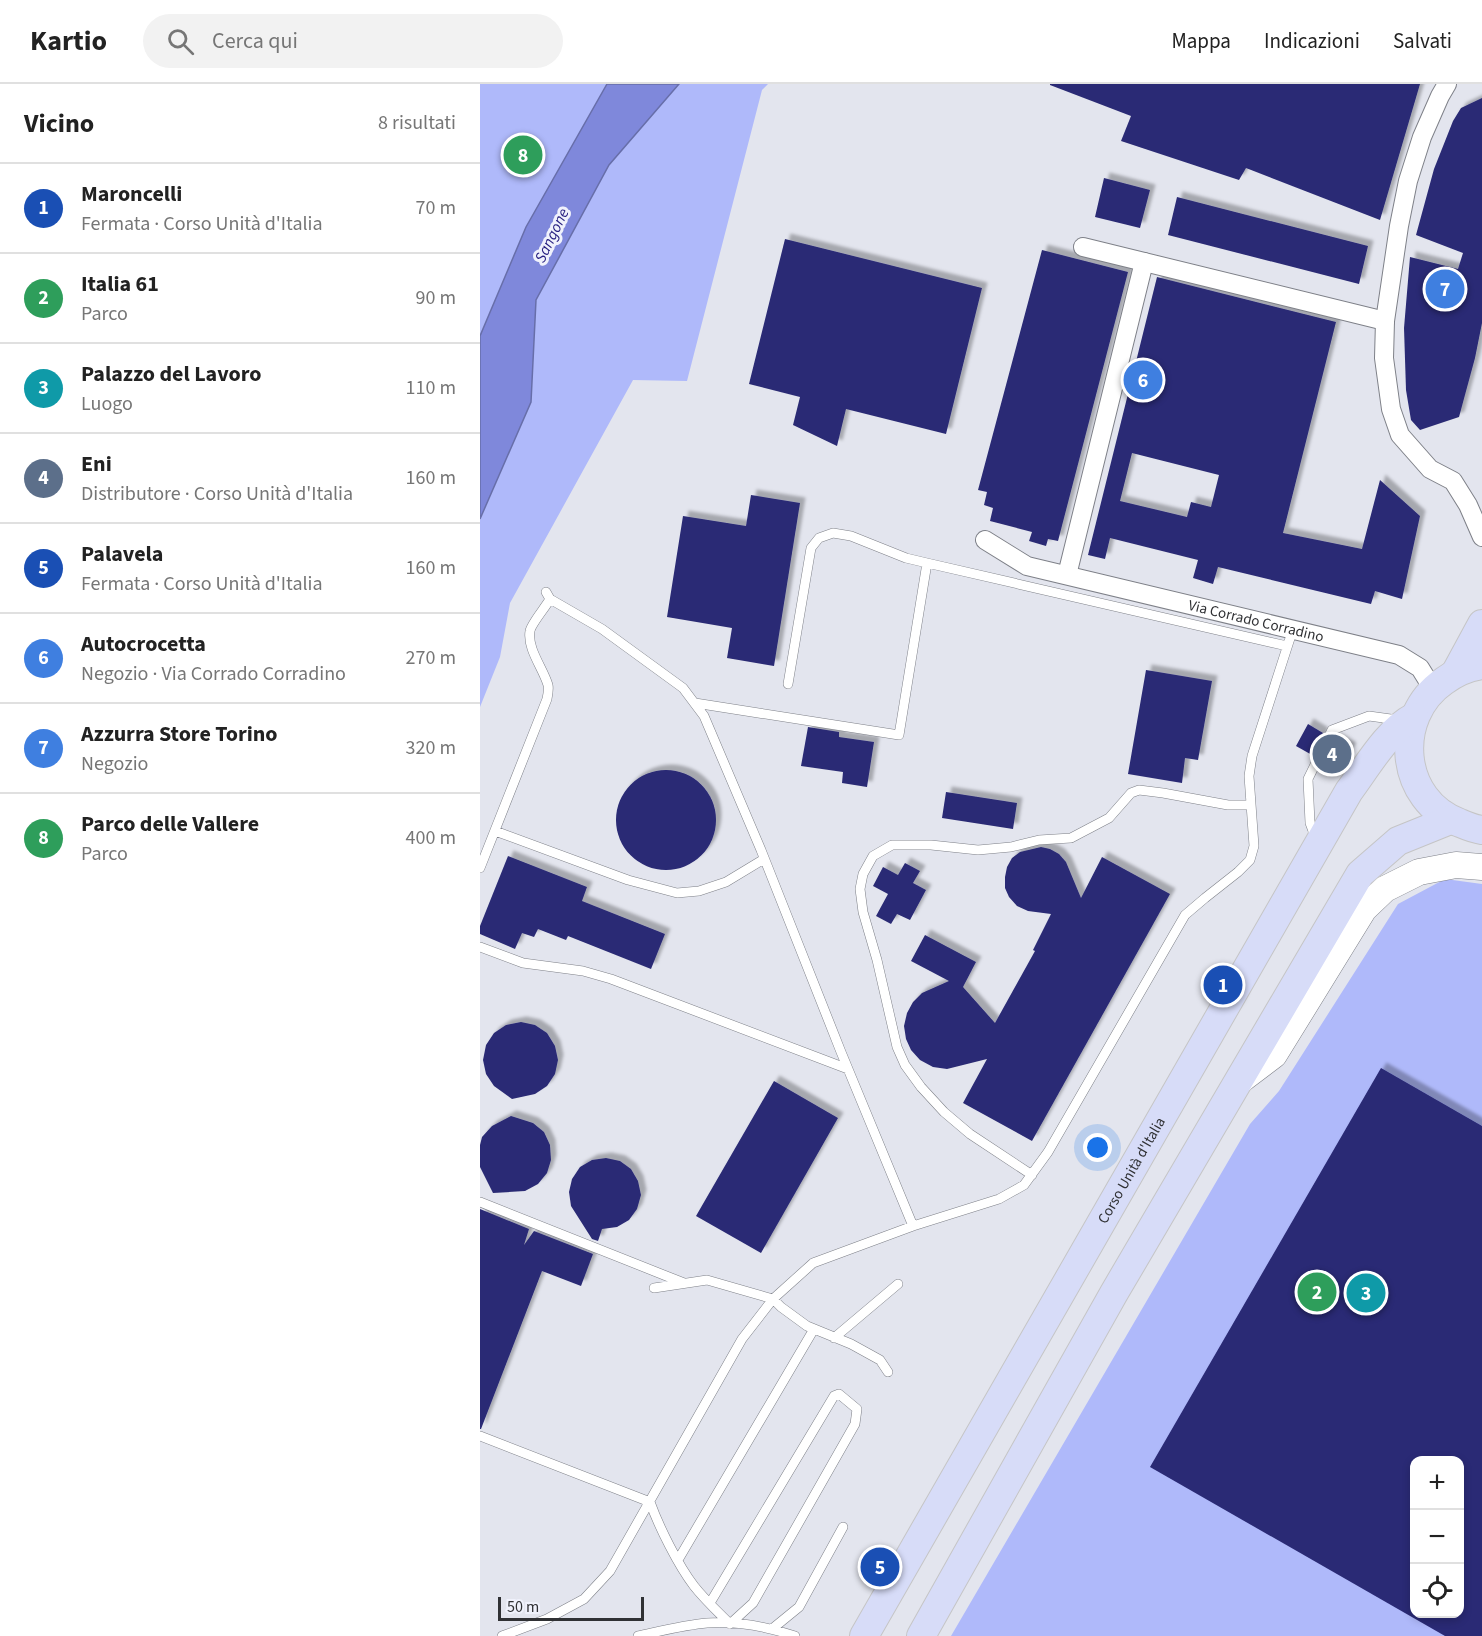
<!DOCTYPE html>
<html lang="it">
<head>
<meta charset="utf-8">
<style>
	:root { --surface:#fff; --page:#f2f2f2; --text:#222; --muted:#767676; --line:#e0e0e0; --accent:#5051c8 }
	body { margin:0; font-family:"Source Sans 3",sans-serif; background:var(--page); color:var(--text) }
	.controls { position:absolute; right:18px; bottom:18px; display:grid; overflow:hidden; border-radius:12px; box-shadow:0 3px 9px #0003 }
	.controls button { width:54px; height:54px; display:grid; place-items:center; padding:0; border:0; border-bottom:2px solid var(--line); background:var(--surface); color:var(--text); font:30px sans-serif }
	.scale { position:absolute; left:18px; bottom:15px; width:146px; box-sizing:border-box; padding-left:6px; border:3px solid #303134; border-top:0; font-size:16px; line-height:21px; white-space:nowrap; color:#303134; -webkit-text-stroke:4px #f0f2fc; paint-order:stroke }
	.you { position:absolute; left:618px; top:1064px; width:21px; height:21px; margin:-15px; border:4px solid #fff; border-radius:50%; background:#1a73e8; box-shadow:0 0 0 9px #1a73e833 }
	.badge { display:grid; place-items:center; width:39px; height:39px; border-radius:50%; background:var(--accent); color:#fff; font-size:20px; font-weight:700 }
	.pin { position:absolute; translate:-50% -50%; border:3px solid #fff; box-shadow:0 2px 6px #0006 }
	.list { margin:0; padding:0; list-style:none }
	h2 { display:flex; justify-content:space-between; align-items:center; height:78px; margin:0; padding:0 24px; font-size:26px }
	h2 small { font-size:20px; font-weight:400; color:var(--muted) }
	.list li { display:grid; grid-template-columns:39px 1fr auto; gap:18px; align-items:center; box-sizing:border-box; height:90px; padding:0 24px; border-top:2px solid var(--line) }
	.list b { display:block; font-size:22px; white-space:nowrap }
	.list p { margin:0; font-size:20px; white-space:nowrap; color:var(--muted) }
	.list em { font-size:20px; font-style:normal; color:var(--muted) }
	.icon { flex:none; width:33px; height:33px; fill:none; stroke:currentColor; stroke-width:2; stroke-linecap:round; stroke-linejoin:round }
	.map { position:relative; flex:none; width:1002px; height:1552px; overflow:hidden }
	header { display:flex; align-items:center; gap:36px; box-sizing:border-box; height:84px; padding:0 30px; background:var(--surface); border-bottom:2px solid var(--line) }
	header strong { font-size:28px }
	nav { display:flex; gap:33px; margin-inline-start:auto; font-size:21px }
	.search { width:420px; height:54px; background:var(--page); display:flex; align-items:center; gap:15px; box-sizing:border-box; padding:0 21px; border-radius:33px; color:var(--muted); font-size:22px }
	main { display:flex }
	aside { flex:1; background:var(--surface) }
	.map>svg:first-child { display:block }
</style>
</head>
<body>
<header>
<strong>Kartio</strong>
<div class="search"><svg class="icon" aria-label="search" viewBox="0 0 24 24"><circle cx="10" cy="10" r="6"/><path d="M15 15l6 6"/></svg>Cerca qui</div>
<nav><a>Mappa</a><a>Indicazioni</a><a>Salvati</a></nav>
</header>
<main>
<aside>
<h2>Vicino<small>8 risultati</small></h2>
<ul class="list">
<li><span class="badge" style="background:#1a4fb4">1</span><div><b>Maroncelli</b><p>Fermata · Corso Unità d'Italia</p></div><em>70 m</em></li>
<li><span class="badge" style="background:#2e9e5b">2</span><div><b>Italia 61</b><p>Parco</p></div><em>90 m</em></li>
<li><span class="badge" style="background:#0f9aa8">3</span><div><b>Palazzo del Lavoro</b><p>Luogo</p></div><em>110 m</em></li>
<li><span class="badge" style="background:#5c6f8a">4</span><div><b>Eni</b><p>Distributore · Corso Unità d'Italia</p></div><em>160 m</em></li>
<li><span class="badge" style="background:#1a4fb4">5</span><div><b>Palavela</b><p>Fermata · Corso Unità d'Italia</p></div><em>160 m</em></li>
<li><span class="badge" style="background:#3f7fe0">6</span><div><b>Autocrocetta</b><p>Negozio · Via Corrado Corradino</p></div><em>270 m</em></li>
<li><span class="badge" style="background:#3f7fe0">7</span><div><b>Azzurra Store Torino</b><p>Negozio</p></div><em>320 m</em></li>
<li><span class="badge" style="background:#2e9e5b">8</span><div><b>Parco delle Vallere</b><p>Parco</p></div><em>400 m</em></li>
</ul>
</aside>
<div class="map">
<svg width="1002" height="1552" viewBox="0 0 1002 1552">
	<defs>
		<filter id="shadow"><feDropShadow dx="5.5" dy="-5.5" stdDeviation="1.5" flood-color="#0004"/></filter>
	</defs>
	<rect width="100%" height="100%" fill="#e3e5ee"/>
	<path fill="#afb9fa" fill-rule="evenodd" d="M0,0H127L46,143L0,252Z
		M199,0H288L282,6L207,297L153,296L30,519L20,573L0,623V436L51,318L56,216L129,81Z
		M965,795L1002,800V1552H471L770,1040L799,1007L918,820ZM934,1376H980V1530H934Z"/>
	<path fill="#7f88db" stroke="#676ea9" stroke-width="1.5" d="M127,0H199L129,81L56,216L51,318L0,435V252L46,143Z"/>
	<path fill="#2a2a74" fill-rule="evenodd" filter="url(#shadow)" d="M570,0H940L900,136L766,84L759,96L641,57L651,32L570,1Z
		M1002,14V239L995,274L979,333L940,346L931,336L926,306L924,244L930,173L978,185L983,169L936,151L954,85L973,37L981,24Z
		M624,94L670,106L660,144L615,133Z
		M697,113L888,162L879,200L688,151Z
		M305,155L502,204L466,350L366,325L357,362L313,341L320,313L269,300Z
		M562,166L648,188L578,457L568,455L566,462L549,457L552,448L510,437L513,424L504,421L507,408L498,406Z
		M677,193L856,238L803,449L882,465L900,396L940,432L922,515L895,507L891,520L738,483L733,500L713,494L718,476L630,454L625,475L608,471ZM652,369L739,391L731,423L711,418L707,433L640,417Z
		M271,411L320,419L294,582L247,574L252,544L187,533L203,432L266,442Z
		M666,586L732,597L718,676L705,674L702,699L648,690Z
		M828,640L843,649L832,671L816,662Z
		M328,643L359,648V653L394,658L387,703L362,699L363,688L321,682Z
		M855,655L871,664L859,686L844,678Z
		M136 736a50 50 0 1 1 100 0a50 50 0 1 1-100 0Z
		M466,708L537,719L533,745L462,734Z
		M561,763L570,765L579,770L586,778L601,814L622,773L690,810L552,1057L483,1019L507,975L467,985L453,983L440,976L431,966L426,955L424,942L427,929L433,918L442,909L469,897L431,877L445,851L496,878L483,903L515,939L555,867L553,866L571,830L548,827L537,822L529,813L525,804V793L527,783L532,774L540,768Z
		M28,772L107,803L102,817L185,850L171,885L88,852L86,856L58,845L54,853L42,849L35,865L0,850V842Z
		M425,779L440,787L433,799L446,806L430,836L417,830L411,840L396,832L408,810L393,802L403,783L418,791Z
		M41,938L55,941L67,949L75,962L78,976L75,990L67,1002L55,1010L32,1015L14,1002L6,990L3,976L6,961L14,949L26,941Z
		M901,984L1002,1042V1552H965L670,1383ZM934,1377H980V1530H934Z
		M294,997L358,1034L281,1169L216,1132Z
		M31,1032L53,1039L64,1048L70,1061L71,1076L67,1089L58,1100L45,1107L13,1109L0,1083V1061L2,1053L12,1042Z
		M126,1074L140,1077L151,1085L158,1097L161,1111L157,1125L149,1136L137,1143L122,1145L118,1157L112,1155L91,1122L89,1108L92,1095L100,1083L112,1076Z
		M0,1125L49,1145L44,1161L54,1147L113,1170L101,1202L62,1187L1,1345H0Z"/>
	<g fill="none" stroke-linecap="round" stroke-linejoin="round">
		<g stroke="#7e8088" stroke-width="10">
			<path id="service" d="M66,508L70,515L122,545L203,604L224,632L281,766L361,968L433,1142
				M308,600L331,464L339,454L353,449L371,452L426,474L447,479
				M215,619L419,651L447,479L807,562
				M15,747L148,796L197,809L219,807L246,798L284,775
				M836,755L830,739L828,695L852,646L889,632L918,636
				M0,784L67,615C68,610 69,605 68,601C63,584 47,565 50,547C51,540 65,524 70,515
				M0,863L43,879L103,887L131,895L368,985
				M552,1091L490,1050L464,1028L441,1003L425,981L417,963L397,876L383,828L380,805L383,790L393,772L412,761H451L498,766L531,763L559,756L591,754L629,734L651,709L659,706L683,709L748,721H771
				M0,1118L204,1199
				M174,1204L227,1196L293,1215L301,1223L327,1242L371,1260L400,1276L408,1288
				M354,1254L418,1200
				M0,1352L170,1418C179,1443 198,1481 214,1502C225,1516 238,1528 250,1540L273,1519L375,1340L377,1325L359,1310L354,1312L230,1519
				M198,1476L334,1245
				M292,1545L319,1523L363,1443
				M22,1552L67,1535L104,1515L130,1487L262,1255L293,1215L333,1179L433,1142L519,1115L544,1101L568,1068L705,831L725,814L758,788L770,776L774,762L769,692L772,672L813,545
				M158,1552C181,1547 204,1541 227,1539C256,1537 288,1543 315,1552"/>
		</g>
		<g stroke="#7e8088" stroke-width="20">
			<g id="minor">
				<path d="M967,0L960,12L942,53L928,97L919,142L905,237L904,274L911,325L920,351L950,385L973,397L988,421L1002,453"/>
				<path d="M603,163L905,237"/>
				<path id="s1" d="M505,456L547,482L919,571L940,584L953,605"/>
				<path d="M587,491L664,178"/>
			</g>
		</g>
		<g stroke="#7e8088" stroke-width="27">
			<path id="secondary" d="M761,996L794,971L884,825L905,805L939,788L976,781L1002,783"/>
		</g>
		<g stroke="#c5c5c6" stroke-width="30">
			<g id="primary">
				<path d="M1002,581C987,583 976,588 964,597C912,633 919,717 980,739C987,742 994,745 1002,746"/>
				<path d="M976,588L1002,540"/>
				<path id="s2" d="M384,1552L869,707C887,683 907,647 934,633"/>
				<path d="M441,1552L634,1209L880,790L918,757L970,736"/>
			</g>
		</g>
		<use href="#service" stroke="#fff" stroke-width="9"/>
		<use href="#minor" stroke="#fff" stroke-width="18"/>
		<use href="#secondary" stroke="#fff" stroke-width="26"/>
		<use href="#primary" stroke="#d7dcf8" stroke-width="28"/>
	</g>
	<g text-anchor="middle" stroke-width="6" stroke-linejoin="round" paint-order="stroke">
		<g font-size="15" fill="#303134" stroke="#f0f2fc">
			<text dy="5" stroke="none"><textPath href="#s1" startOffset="285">Via Corrado Corradino</textPath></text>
			<text dy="5" stroke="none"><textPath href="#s2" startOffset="537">Corso Unità d'Italia</textPath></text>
		</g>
		<g font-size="16" font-style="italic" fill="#292282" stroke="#f0f2fc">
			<text transform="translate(71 151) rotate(-64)" y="6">Sangone</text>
		</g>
	</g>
</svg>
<div class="controls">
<button>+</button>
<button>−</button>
<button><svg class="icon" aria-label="locate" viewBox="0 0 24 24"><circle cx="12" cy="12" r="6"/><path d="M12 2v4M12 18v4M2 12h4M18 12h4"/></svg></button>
</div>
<div class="scale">50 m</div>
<div class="you"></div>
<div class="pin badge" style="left:743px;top:901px;background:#1a4fb4">1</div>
<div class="pin badge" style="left:837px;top:1208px;background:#2e9e5b">2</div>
<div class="pin badge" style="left:886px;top:1209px;background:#0f9aa8">3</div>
<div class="pin badge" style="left:852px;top:670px;background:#5c6f8a">4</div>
<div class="pin badge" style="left:400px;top:1483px;background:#1a4fb4">5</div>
<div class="pin badge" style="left:663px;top:296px;background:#3f7fe0">6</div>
<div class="pin badge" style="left:965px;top:205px;background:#3f7fe0">7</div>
<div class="pin badge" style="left:43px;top:71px;background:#2e9e5b">8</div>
</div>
</main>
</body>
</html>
